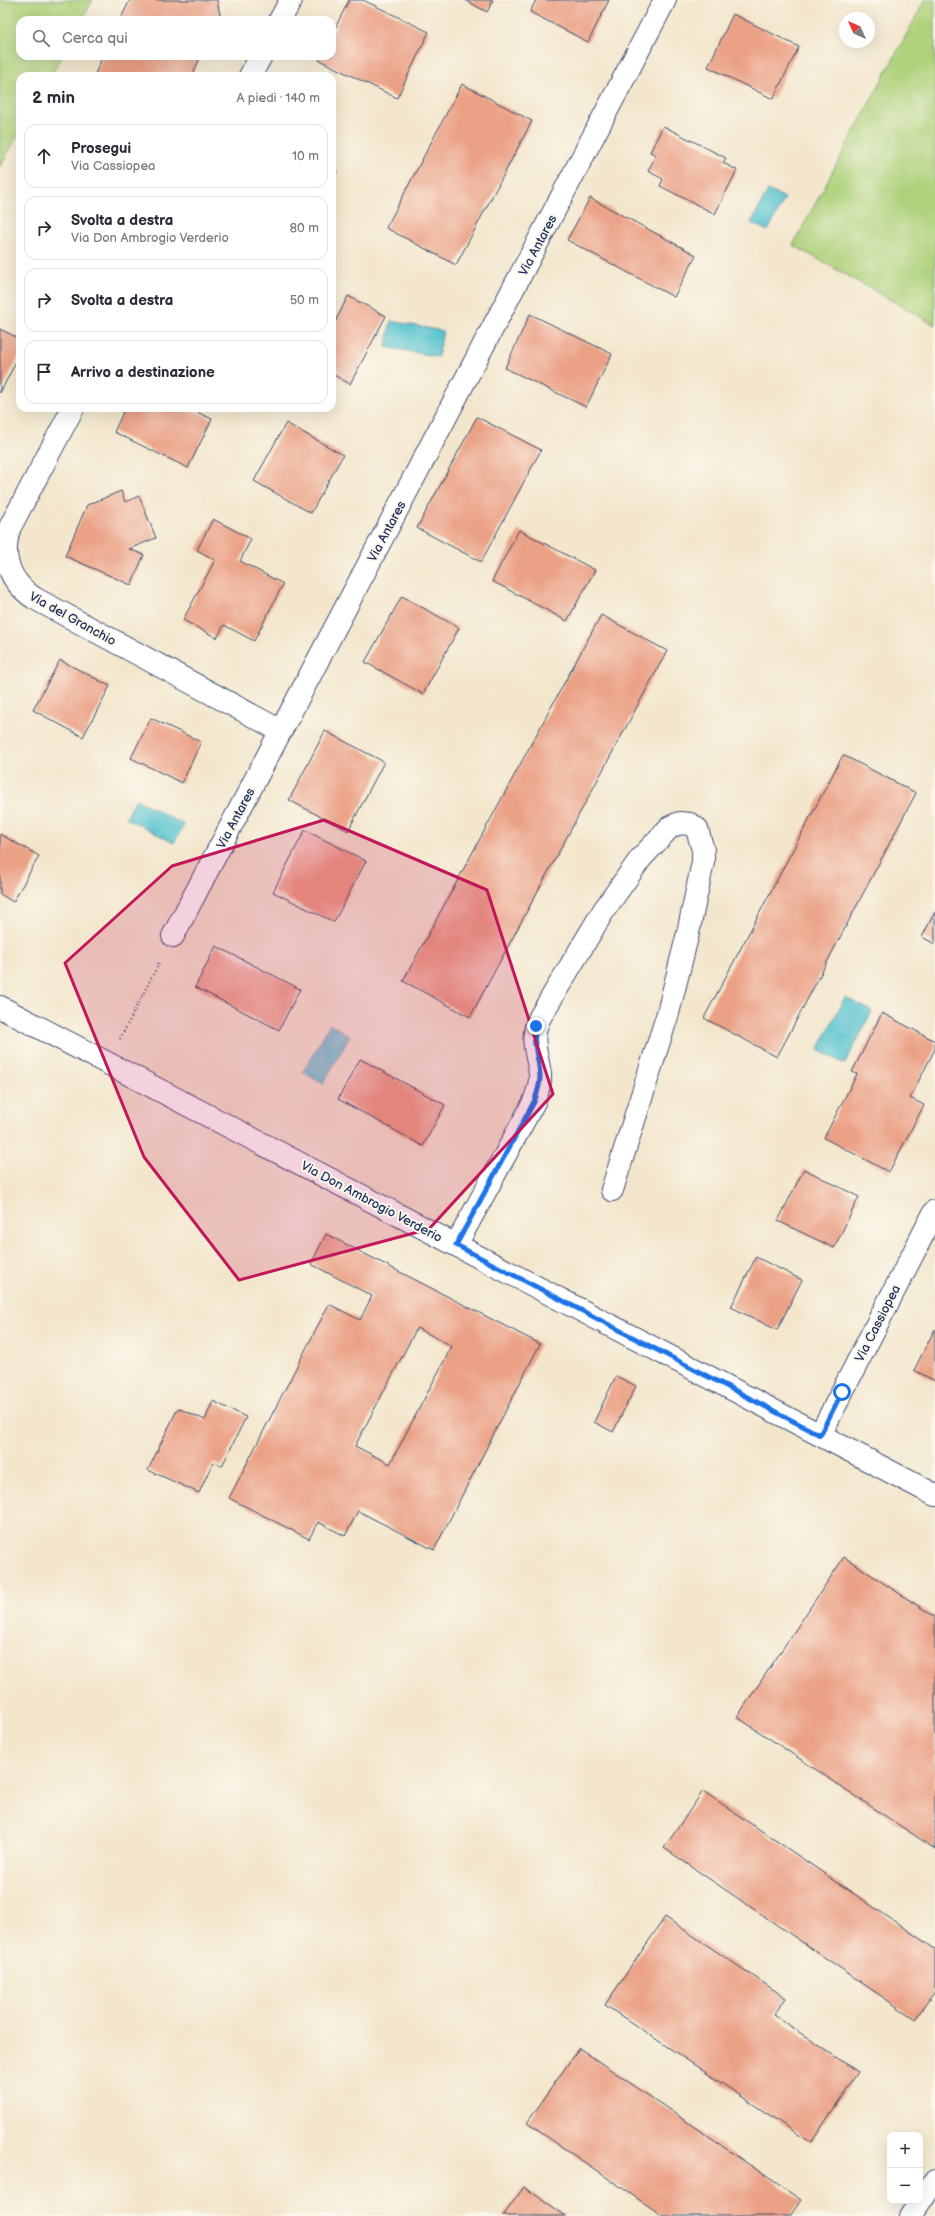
<!DOCTYPE html>
<html lang="it">
<head>
<meta charset="utf-8">
<style>
	:root { --surface:#fff; --page:#f7f7f7; --text:#2b2b33; --muted:#7c7c81; --line:#e1e1e2 }
	body { margin:0; font-family:"Balsamiq Sans",sans-serif; background:var(--page); color:var(--text) }
	.controls { position:absolute; right:12px; bottom:12px; display:grid; overflow:hidden; border-radius:8px; box-shadow:0 4px 16px #0002 }
	.controls button { width:36px; height:36px; display:grid; place-items:center; padding:0; border:0; border-bottom:1px solid var(--line); background:var(--surface); color:var(--text); font:20px sans-serif }
	.compass { position:absolute; left:839px; top:12px; width:36px; height:36px; border-radius:50%; background:var(--surface); box-shadow:0 4px 16px #0002; rotate:315deg }
	.stop { position:absolute; width:12px; height:12px; margin:-9px; border:3px solid #1a73e8; border-radius:50%; background:#fff }
	.stop.end { background:#1a73e8; border-color:#fff; box-shadow:0 1px 4px #0008 }
	.list { margin:0; padding:0; list-style:none }
	h2 { display:flex; justify-content:space-between; align-items:center; height:52px; margin:0; padding:0 16px; font-size:17px }
	h2 small { font-size:13px; font-weight:400; color:var(--muted) }
	.list li { display:grid; grid-template-columns:26px 1fr auto; gap:12px; align-items:center; box-sizing:border-box; height:64px; margin:0 8px 8px; padding:0 8px; border:1px solid var(--line); border-radius:12px }
	.list b { display:block; font-size:15px; white-space:nowrap }
	.list p { margin:0; font-size:13px; white-space:nowrap; color:var(--muted) }
	.list em { font-size:13px; font-style:normal; color:var(--muted) }
	.icon { flex:none; width:22px; height:22px; fill:none; stroke:currentColor; stroke-width:2; stroke-linecap:round; stroke-linejoin:round }
	.map { position:relative; flex:none; width:935px; height:2216px; overflow:hidden }
	.search { position:absolute; background:var(--surface); box-shadow:0 4px 16px #0002; left:16px; top:16px; width:320px; height:44px; display:flex; align-items:center; gap:10px; box-sizing:border-box; padding:0 14px; border-radius:12px; color:var(--muted); font-size:15px }
	.panel { position:absolute; background:var(--surface); box-shadow:0 4px 16px #0002; left:16px; top:72px; width:320px; height:340px; border-radius:12px }
	.map>svg:first-child { display:block }
</style>
</head>
<body>
<div class="map">
<svg width="935" height="2216" viewBox="0 0 935 2216">
	<rect width="100%" height="100%" fill="#fbf7ec"/>
	<filter id="ink" filterUnits="userSpaceOnUse"><feTurbulence type="fractalNoise" baseFrequency=".025" numOctaves="2"/><feDisplacementMap in="SourceGraphic" scale="8" xChannelSelector="R" yChannelSelector="G"/><feConvolveMatrix kernelMatrix="1 2 1 2 8 2 1 2 1" color-interpolation-filters="sRGB"/></filter>
	<filter id="wash" filterUnits="userSpaceOnUse"><feTurbulence type="fractalNoise" baseFrequency=".012" numOctaves="4" result="noise"/><feDisplacementMap in="SourceGraphic" scale="16" xChannelSelector="R" yChannelSelector="G"/><feGaussianBlur stdDeviation="0.9" result="paint"/><feColorMatrix in="noise" values="0 0 0 0 0 0 0 0 0 0 0 0 0 0 0 0 0 1.4 0 .05"/><feComposite in="paint" operator="in"/></filter>
	<g filter="url(#wash)">
		<rect width="100%" height="100%" fill="#f3e6cc"/>
		<path fill="#aed17a" stroke="#64806c" d="M0,0H93L82,20H20V56H62L51,76H20V132L0,167Z
			M925,0H935V325L793,245Z"/>
		<path fill="#56c3cf" stroke="#387996" d="M768,190L785,198L768,231L751,223Z
			M391,321L443,331L438,357L386,347Z
			M136,799L184,825L174,843L126,818Z
			M845,997L872,1011L845,1064L818,1050Z
			M330,1024L350,1036L323,1084L303,1072Z"/>
		<g id="blocks">
			<path fill="#eba186" fill-rule="evenodd" d="M130,0H217L220,15L218,20H120Z
				M349,0H363L429,32L397,98L319,60L321,56H332V34Z
				M465,0H493L487,12Z
				M536,0H609L588,42L530,12Z
				M733,14L799,47L773,99L708,67Z
				M103,56H201L192,76H94Z
				M462,84L532,121L456,265L386,228Z
				M663,126L726,158L723,163L737,170L715,214L660,186L663,179L648,171L656,155L650,152Z
				M332,168L337,171L332,181Z
				M590,198L696,255L674,297L567,240Z
				M348,296L386,316L350,384L332,374V328Z
				M530,314L612,354L586,407L505,368Z
				M0,329L20,339V354L0,393Z
				M125,408H188L212,419L188,468L114,432Z
				M477,417L541,450L481,562L417,528Z
				M286,423L343,455L311,513L254,481Z
				M121,491L125,502L139,496L156,538L129,549L144,555L131,585L65,556L87,505Z
				M213,519L251,539L240,561L283,584L254,641L224,625L217,638L183,620L215,560L197,550Z
				M519,530L595,570L567,621L492,581Z
				M402,596L459,628L423,694L365,662Z
				M601,615L667,651L470,1017L403,981Z
				M60,660L110,686L83,737L33,710Z
				M151,718L201,742L182,783L131,758Z
				M325,731L384,762L348,831L289,800Z
				M843,755L916,793L777,1057L704,1018Z
				M305,830L366,861L334,922L273,892Z
				M0,834L39,856L13,902L0,894Z
				M935,912V944L922,937Z
				M216,946L300,989L279,1030L195,987Z
				M882,1013L935,1041V1049L910,1098L924,1105L889,1172L824,1138L857,1074L852,1072Z
				M360,1059L445,1105L423,1146L338,1099Z
				M804,1169L859,1197L834,1248L778,1221Z
				M326,1234L540,1344L434,1550L358,1511L345,1536L318,1522L309,1539L229,1498L329,1304L360,1320L372,1296L311,1264ZM417,1328L452,1346L390,1464L355,1446Z
				M756,1257L802,1280L777,1330L731,1307Z
				M935,1329V1381L914,1370Z
				M616,1376L636,1386L613,1432L594,1422Z
				M213,1401L246,1417L222,1466L213,1462L199,1493L148,1470L178,1408L205,1420Z
				M844,1557L935,1617V1849L737,1717Z
				M703,1791L935,1949V1991L915,2019L664,1848Z
				M665,1917L786,1998L774,2015L858,2072L811,2143L605,2005Z
				M579,2048L801,2200L790,2216H663L527,2123Z
				M524,2187L566,2216H503Z"/>
		</g>
	</g>
	<g filter="url(#ink)">
		<use href="#blocks" fill-opacity="0" stroke="#3b4a6e" stroke-width="1"/>
		<g fill="none" stroke-linecap="round" stroke-linejoin="round">
			<g stroke="#3b4a6e" stroke-width="24">
				<path id="minor" d="M280,20L291,0
					M250,76L261,56
					M73,408L10,527C0,556 9,581 34,598L281,731
					M173,936L665,0
					M0,1007L935,1495
					M456,1245L534,1102C537,1093 541,1084 540,1074C537,1051 529,1040 540,1017L604,910L641,858L670,827L680,823L690,824L697,829L703,850V862L688,933L668,1013L612,1190
					M820,1435L935,1211
					M911,2216L935,2180"/>
			</g>
			<path stroke="#3b4a6e" stroke-width="2.5" stroke-dasharray="1 3" stroke-linecap="butt" d="M120,1039L160,961"/>
			<use href="#minor" stroke="#fff" stroke-width="22"/>
		</g>
	</g>
	<g fill="none" stroke-linecap="round" stroke-linejoin="round" filter="url(#ink)">
		<path stroke="#1a73e8" stroke-width="5" d="M536,1026C531,1044 540,1059 540,1077C540,1086 537,1094 534,1102L456,1245L820,1435L842,1392"/>
	</g>
	<path fill="#c2185b" fill-opacity="0.2" stroke="#c2185b" stroke-width="3" stroke-linejoin="round" d="M324,820L487,890L553,1094L429,1229L239,1280L144,1157L65,963L172,866Z"/>
	<g text-anchor="middle" stroke-width="4" stroke-linejoin="round" paint-order="stroke">
		<g font-size="13" fill="#1b2f5e" stroke="#fbf7ec">
			<text transform="translate(537 245) rotate(-62)" y="5">Via Antares</text>
			<text transform="translate(386 531) rotate(-62)" y="5">Via Antares</text>
			<text transform="translate(73 618) rotate(29)" y="5">Via del Granchio</text>
			<text transform="translate(235 818) rotate(-62)" y="5">Via Antares</text>
			<text transform="translate(372 1201) rotate(28)" y="5">Via Don Ambrogio Verderio</text>
			<text transform="translate(877 1323) rotate(-63)" y="5">Via Cassiopea</text>
		</g>
	</g>
</svg>
<div class="controls">
<button>+</button>
<button>−</button>
</div>
<svg class="compass" viewBox="-18 -18 36 36"><path d="M0-13l5 13h-10z" fill="#e53935"/><path d="M0 13l5-13h-10z" fill="#7c7c81"/></svg>
<div class="stop" style="left:842px;top:1392px"></div>
<div class="stop end" style="left:536px;top:1026px"></div>
<div class="search"><svg class="icon" aria-label="search" viewBox="0 0 24 24"><circle cx="10" cy="10" r="6"/><path d="M15 15l6 6"/></svg>Cerca qui</div>
<section class="panel">
<h2>2 min<small>A piedi · 140 m</small></h2>
<ul class="list">
<li><svg class="icon" aria-label="ahead" viewBox="0 0 24 24"><path d="M12 20V5M6 11l6-6 6 6"/></svg><div><b>Prosegui</b><p>Via Cassiopea</p></div><em>10 m</em></li>
<li><svg class="icon" aria-label="right" viewBox="0 0 24 24"><path d="M7 20v-9h11M14 6l5 5-5 5"/></svg><div><b>Svolta a destra</b><p>Via Don Ambrogio Verderio</p></div><em>80 m</em></li>
<li><svg class="icon" aria-label="right" viewBox="0 0 24 24"><path d="M7 20v-9h11M14 6l5 5-5 5"/></svg><div><b>Svolta a destra</b></div><em>50 m</em></li>
<li><svg class="icon" aria-label="arrive" viewBox="0 0 24 24"><path d="M6 21V4h12l-3 4 3 4H6"/></svg><div><b>Arrivo a destinazione</b></div></li>
</ul>
</section>
</div>
</body>
</html>
